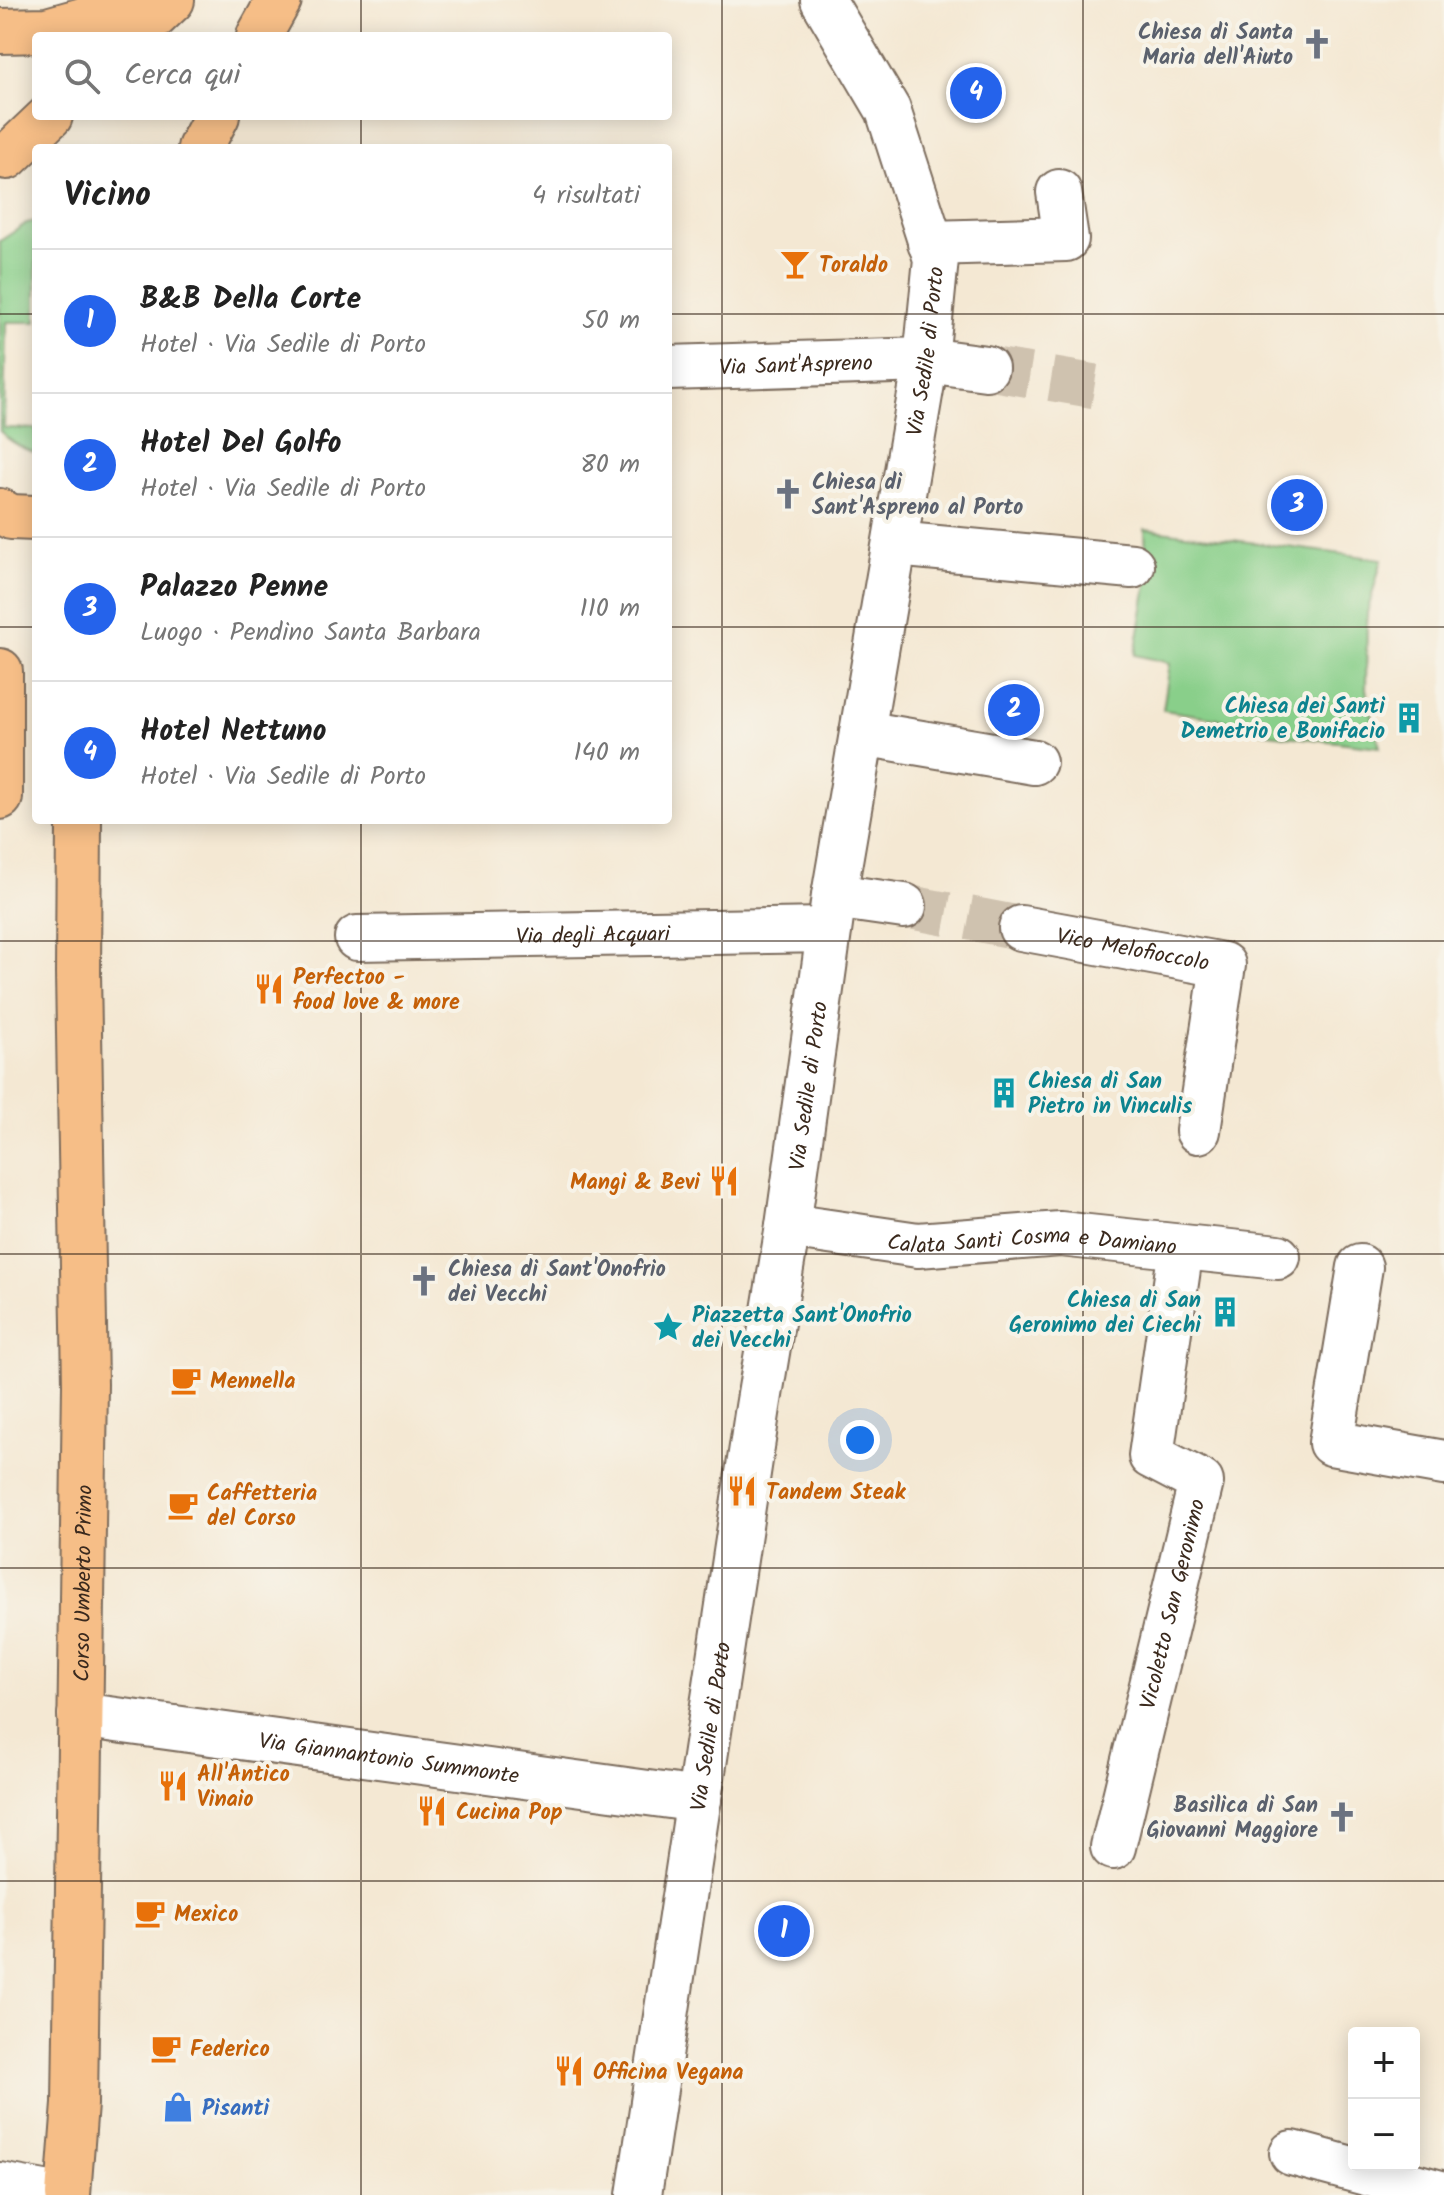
<!DOCTYPE html>
<html lang="it">
<head>
<meta charset="utf-8">
<style>
	:root { --surface:#fff; --page:#f2f2f2; --text:#222; --muted:#767676; --line:#e0e0e0; --accent:#2563eb }
	body { margin:0; font-family:Kalam,sans-serif; background:var(--page); color:var(--text) }
	.controls { position:absolute; right:24px; bottom:24px; display:grid; overflow:hidden; border-radius:8px; box-shadow:0 4px 20px #0003 }
	.controls button { width:72px; height:72px; display:grid; place-items:center; padding:0; border:0; border-bottom:2px solid var(--line); background:var(--surface); color:var(--text); font:40px sans-serif }
	.you { position:absolute; left:860px; top:1440px; width:28px; height:28px; margin:-20px; border:6px solid #fff; border-radius:50%; background:#1a73e8; box-shadow:0 0 0 12px #1a73e833 }
	.badge { display:grid; place-items:center; width:52px; height:52px; border-radius:50%; background:var(--accent); color:#fff; font-size:26px; font-weight:700 }
	.pin { position:absolute; translate:-50% -50%; border:4px solid #fff; box-shadow:0 2px 8px #0006 }
	.list { margin:0; padding:0; list-style:none }
	h2 { display:flex; justify-content:space-between; align-items:center; height:104px; margin:0; padding:0 32px; font-size:34px }
	h2 small { font-size:26px; font-weight:400; color:var(--muted) }
	.list li { display:grid; grid-template-columns:52px 1fr auto; gap:24px; align-items:center; box-sizing:border-box; height:144px; padding:0 32px; border-top:2px solid var(--line) }
	.list b { display:block; font-size:30px; white-space:nowrap }
	.list p { margin:0; font-size:26px; white-space:nowrap; color:var(--muted) }
	.list em { font-size:26px; font-style:normal; color:var(--muted) }
	.icon { flex:none; width:44px; height:44px; fill:none; stroke:currentColor; stroke-width:2; stroke-linecap:round; stroke-linejoin:round }
	.map { position:relative; flex:none; width:1444px; height:2195px; overflow:hidden }
	.search { position:absolute; background:var(--surface); box-shadow:0 4px 20px #0003; left:32px; top:32px; width:640px; height:88px; display:flex; align-items:center; gap:20px; box-sizing:border-box; padding:0 28px; border-radius:8px; color:var(--muted); font-size:30px }
	.panel { position:absolute; background:var(--surface); box-shadow:0 4px 20px #0003; left:32px; top:144px; width:640px; height:680px; border-radius:8px }
	.map>svg:first-child { display:block }
</style>
</head>
<body>
<div class="map">
<svg width="1444" height="2195" viewBox="0 0 1444 2195">
	<rect width="100%" height="100%" fill="#f7f3e8"/>
	<filter id="ink" filterUnits="userSpaceOnUse"><feTurbulence type="fractalNoise" baseFrequency=".0125" numOctaves="2"/><feDisplacementMap in="SourceGraphic" scale="16" xChannelSelector="R" yChannelSelector="G"/><feConvolveMatrix kernelMatrix="1 2 1 2 8 2 1 2 1" color-interpolation-filters="sRGB"/></filter>
	<filter id="wash" filterUnits="userSpaceOnUse"><feTurbulence type="fractalNoise" baseFrequency=".006" numOctaves="4" result="noise"/><feDisplacementMap in="SourceGraphic" scale="32" xChannelSelector="R" yChannelSelector="G"/><feGaussianBlur stdDeviation="1.8" result="paint"/><feColorMatrix in="noise" values="0 0 0 0 0 0 0 0 0 0 0 0 0 0 0 0 0 1.4 0 .05"/><feComposite in="paint" operator="in"/></filter>
	<g filter="url(#wash)">
		<rect width="100%" height="100%" fill="#f4e8d3"/>
		<path fill="#89cf8a" stroke="#627c54" stroke-width="2" d="M36,221V322H6L4,428L36,429V453C22,449 10,442 0,431V241L27,223Z
			M1145,529L1382,559L1367,613L1366,689L1380,747L1269,734L1216,718L1163,710L1170,663L1135,655L1147,585Z"/>
	</g>
	<g filter="url(#ink)">
		<g fill="none" stroke-linecap="round" stroke-linejoin="round">
			<path stroke="#cfc2af" stroke-width="44" stroke-dasharray="44 22" stroke-linecap="butt" d="M986,368L1099,387
				M904,906L1021,928"/>
			<g stroke="#7c6c5d" stroke-width="48">
				<g id="minor">
					<path d="M930,243L1066,239L1059,192"/>
					<path id="s1" d="M668,368L926,360L986,368"/>
					<path d="M895,544L1132,566"/>
					<path d="M862,733L1034,762"/>
					<path d="M834,896L904,906"/>
					<path id="s2" d="M1021,928L1223,965L1198,1131"/>
					<path id="s3" d="M357,938L829,930"/>
					<path id="s4" d="M788,1226L918,1245L1060,1234L1278,1257"/>
					<path d="M1360,1267L1331,1443L1444,1463"/>
					<path id="s5" d="M80,1715L699,1800"/>
					<path id="s6" d="M1113,1847L1201,1482L1151,1456L1181,1248"/>
					<path d="M1292,2153L1444,2194"/>
					<path d="M0,2185L55,2195"/>
					<path id="s7" d="M639,2195L758,1407L788,1226L834,896L926,360L936,259L888,110L823,0"/>
				</g>
			</g>
			<g stroke="#7c6c5d" stroke-width="48">
				<g id="major">
					<path d="M0,31L47,30L97,16L131,0"/>
					<path d="M134,36L172,0"/>
					<path d="M259,36L279,0"/>
					<path d="M200,148L217,116"/>
					<path d="M7,157L50,116"/>
					<path d="M0,511L11,517L36,518"/>
					<path d="M0,671V797"/>
					<path id="s8" d="M68,2195L75,2104L85,1384L78,973L79,820"/>
				</g>
			</g>
			<use href="#minor" stroke="#fff" stroke-width="44"/>
			<use href="#major" stroke="#f6be87" stroke-width="44"/>
		</g>
	</g>
	<path fill="none" stroke="#3b2a1e" stroke-width="2" stroke-opacity="0.55" d="M361,0V36M722,0V2195M1083,0V2195M361,116V148M0,314H36M668,314H1444M0,627H36M668,627H1444M361,820V2195M0,941H1444M0,1254H1444M0,1568H1444M0,1881H1444"/>
	<defs>
		<g id="church-bare" transform="scale(2.4)"><path d="M-1.2-6h2.4v3.5h3.3v2.4h-3.3V6h-2.4V-.1h-3.3v-2.4h3.3Z" fill="#6b7280" stroke="#f7f3e8" stroke-width="2.5" paint-order="stroke"/></g>
		<g id="bar-bare" transform="scale(2.4)"><path d="M-6-5H6L.8 .8V4.5H3.5V6h-7V4.5H-.8V.8Z" fill="#e8710a" stroke="#f7f3e8" stroke-width="2.5" paint-order="stroke"/></g>
		<g id="building-bare" transform="scale(2.4)"><path d="M-4-6H4V6H1V3H-1V6H-4ZM-2.5-4.3h1.7v1.8h-1.7ZM.8-4.3h1.7v1.8H.8ZM-2.5-1h1.7V.8h-1.7ZM.8-1h1.7V.8H.8Z" fill="#0f9aa8" stroke="#f7f3e8" stroke-width="2.5" paint-order="stroke"/></g>
		<g id="restaurant-bare" transform="scale(2.4)"><path d="M-5-6h1v4h1v-4h1v4h1v-4h1v5L-1.5 .5V6h-2V.5L-5-1ZM5-6V6H3V1.5H1.5Q1.5-4 5-6Z" fill="#e8710a" stroke="#f7f3e8" stroke-width="2.5" paint-order="stroke"/></g>
		<g id="sight-bare" transform="scale(2.4)"><path d="M0-6L1.8-2.2L6-1.7L2.9 1.2L3.7 5.4L0 3.3L-3.7 5.4L-2.9 1.2L-6-1.7L-1.8-2.2Z" fill="#0f9aa8" stroke="#f7f3e8" stroke-width="2.5" paint-order="stroke"/></g>
		<g id="cafe-bare" transform="scale(2.4)"><path d="M-5.5-4.5H6V0H3Q3 3.5 0 3.5H-2.5Q-5.5 3.5-5.5 0ZM3-3.2v2h1.7v-2ZM-6 4.5H4V6H-6Z" fill="#e8710a" stroke="#f7f3e8" stroke-width="2.5" paint-order="stroke"/></g>
		<g id="shop-bare" transform="scale(2.4)"><path d="M-5-2.5h2.3a2.7 3.5 0 0 1 5.4 0H5L5.5 6h-11ZM-1.5-2.5h3a1.5 2.3 0 0 0-3 0Z" fill="#3f7fe0" stroke="#f7f3e8" stroke-width="2.5" paint-order="stroke"/></g>
	</defs>
	<g fill-rule="evenodd">
		<use href="#church-bare" x="1317" y="44"/>
		<use href="#bar-bare" x="795" y="264"/>
		<use href="#church-bare" x="788" y="494"/>
		<use href="#building-bare" x="1409" y="718"/>
		<use href="#restaurant-bare" x="269" y="989"/>
		<use href="#building-bare" x="1004" y="1093"/>
		<use href="#restaurant-bare" x="724" y="1181"/>
		<use href="#church-bare" x="424" y="1281"/>
		<use href="#building-bare" x="1225" y="1312"/>
		<use href="#sight-bare" x="668" y="1327"/>
		<use href="#cafe-bare" x="186" y="1380"/>
		<use href="#restaurant-bare" x="742" y="1491"/>
		<use href="#cafe-bare" x="183" y="1505"/>
		<use href="#restaurant-bare" x="173" y="1786"/>
		<use href="#restaurant-bare" x="432" y="1811"/>
		<use href="#church-bare" x="1342" y="1817"/>
		<use href="#cafe-bare" x="150" y="1913"/>
		<use href="#cafe-bare" x="166" y="2048"/>
		<use href="#restaurant-bare" x="569" y="2071"/>
		<use href="#shop-bare" x="178" y="2107"/>
	</g>
	<g text-anchor="middle" stroke-width="8" stroke-linejoin="round" paint-order="stroke">
		<g font-size="22" font-weight="bold" fill="#5b616d" stroke="#f7f3e8" text-anchor="end">
			<text x="1293" y="39">Chiesa di Santa<tspan x="1293" dy="25">Maria dell'Aiuto</tspan></text>
			<text x="812" y="489" text-anchor="start">Chiesa di<tspan x="812" dy="25">Sant'Aspreno al Porto</tspan></text>
			<text x="448" y="1276" text-anchor="start">Chiesa di Sant'Onofrio<tspan x="448" dy="25">dei Vecchi</tspan></text>
			<text x="1318" y="1812">Basilica di San<tspan x="1318" dy="25">Giovanni Maggiore</tspan></text>
		</g>
		<g font-size="22" font-weight="bold" fill="#c56008" stroke="#f7f3e8" text-anchor="start">
			<text x="819" y="272">Toraldo</text>
			<text x="293" y="984">Perfectoo -<tspan x="293" dy="25">food love &amp; more</tspan></text>
			<text x="700" y="1189" text-anchor="end">Mangi &amp; Bevi</text>
			<text x="210" y="1388">Mennella</text>
			<text x="766" y="1499">Tandem Steak</text>
			<text x="207" y="1500">Caffetteria<tspan x="207" dy="25">del Corso</tspan></text>
			<text x="197" y="1781">All'Antico<tspan x="197" dy="25">Vinaio</tspan></text>
			<text x="456" y="1819">Cucina Pop</text>
			<text x="174" y="1921">Mexico</text>
			<text x="190" y="2056">Federico</text>
			<text x="593" y="2079">Officina Vegana</text>
		</g>
		<g font-size="22" fill="#3b2a1e" stroke="#f7f3e8">
			<text dy="8" stroke="none"><textPath href="#s7" startOffset="1866">Via Sedile di Porto</textPath></text>
			<text dy="8" stroke="none"><textPath href="#s1" startOffset="128">Via Sant'Aspreno</textPath></text>
			<text dy="8" stroke="none"><textPath href="#s3" startOffset="236">Via degli Acquari</textPath></text>
			<text dy="8" stroke="none"><textPath href="#s2" startOffset="114">Vico Melofioccolo</textPath></text>
			<text dy="8" stroke="none"><textPath href="#s7" startOffset="1122">Via Sedile di Porto</textPath></text>
			<text dy="8" stroke="none"><textPath href="#s4" startOffset="246">Calata Santi Cosma e Damiano</textPath></text>
			<text dy="8" stroke="none"><textPath href="#s8" startOffset="612">Corso Umberto Primo</textPath></text>
			<text dy="8" stroke="none"><textPath href="#s6" startOffset="250">Vicoletto San Geronimo</textPath></text>
			<text dy="8" stroke="none"><textPath href="#s7" startOffset="474">Via Sedile di Porto</textPath></text>
			<text dy="8" stroke="none"><textPath href="#s5" startOffset="312">Via Giannantonio Summonte</textPath></text>
		</g>
		<g font-size="22" font-weight="bold" fill="#0d838f" stroke="#f7f3e8" text-anchor="end">
			<text x="1385" y="713">Chiesa dei Santi<tspan x="1385" dy="25">Demetrio e Bonifacio</tspan></text>
			<text x="1028" y="1088" text-anchor="start">Chiesa di San<tspan x="1028" dy="25">Pietro in Vinculis</tspan></text>
			<text x="1201" y="1307">Chiesa di San<tspan x="1201" dy="25">Geronimo dei Ciechi</tspan></text>
			<text x="692" y="1322" text-anchor="start">Piazzetta Sant'Onofrio<tspan x="692" dy="25">dei Vecchi</tspan></text>
		</g>
		<g font-size="22" font-weight="bold" fill="#366cbe" stroke="#f7f3e8" text-anchor="start">
			<text x="202" y="2115">Pisanti</text>
		</g>
	</g>
</svg>
<div class="controls">
<button>+</button>
<button>−</button>
</div>
<div class="you"></div>
<div class="pin badge" style="left:784px;top:1931px">1</div>
<div class="pin badge" style="left:1014px;top:710px">2</div>
<div class="pin badge" style="left:1297px;top:505px">3</div>
<div class="pin badge" style="left:976px;top:93px">4</div>
<div class="search"><svg class="icon" aria-label="search" viewBox="0 0 24 24"><circle cx="10" cy="10" r="6"/><path d="M15 15l6 6"/></svg>Cerca qui</div>
<section class="panel">
<h2>Vicino<small>4 risultati</small></h2>
<ul class="list">
<li><span class="badge">1</span><div><b>B&amp;B Della Corte</b><p>Hotel · Via Sedile di Porto</p></div><em>50 m</em></li>
<li><span class="badge">2</span><div><b>Hotel Del Golfo</b><p>Hotel · Via Sedile di Porto</p></div><em>80 m</em></li>
<li><span class="badge">3</span><div><b>Palazzo Penne</b><p>Luogo · Pendino Santa Barbara</p></div><em>110 m</em></li>
<li><span class="badge">4</span><div><b>Hotel Nettuno</b><p>Hotel · Via Sedile di Porto</p></div><em>140 m</em></li>
</ul>
</section>
</div>
</body>
</html>
